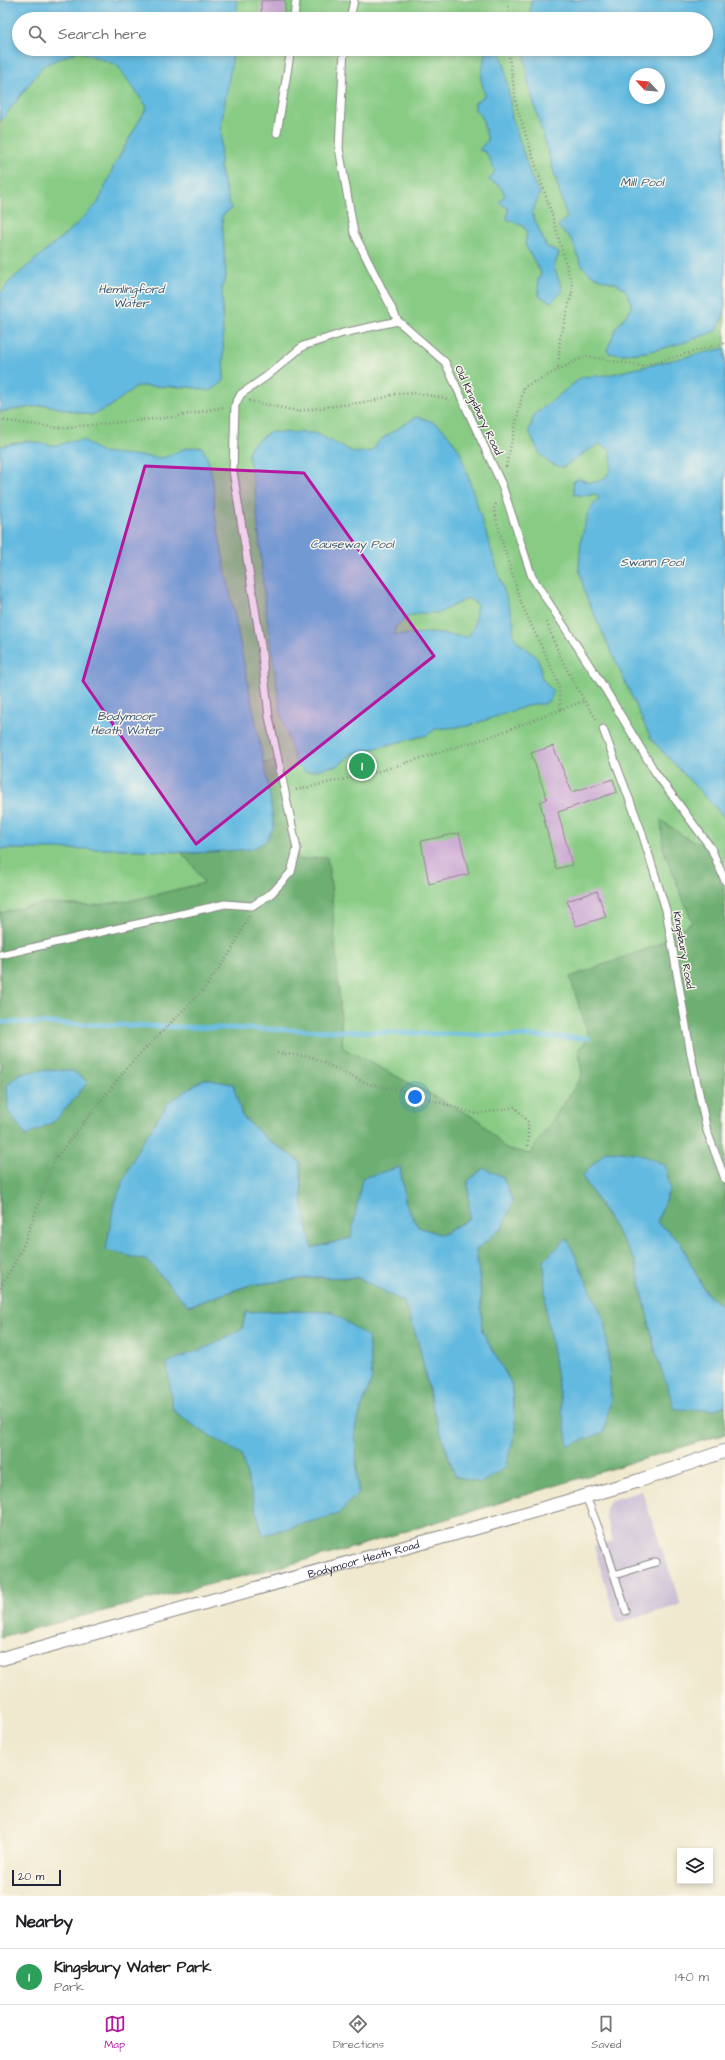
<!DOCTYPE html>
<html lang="en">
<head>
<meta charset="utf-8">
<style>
	:root { --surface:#fff; --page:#f2f2f2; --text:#202124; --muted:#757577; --line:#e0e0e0; --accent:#b5179e }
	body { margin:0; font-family:"Architects Daughter",sans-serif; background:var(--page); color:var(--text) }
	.controls { position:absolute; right:12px; bottom:12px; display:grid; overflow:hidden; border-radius:0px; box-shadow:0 2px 6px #0003 }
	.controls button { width:36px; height:36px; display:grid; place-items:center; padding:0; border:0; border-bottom:1px solid var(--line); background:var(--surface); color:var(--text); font:20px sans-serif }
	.compass { position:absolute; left:629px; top:68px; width:36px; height:36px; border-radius:50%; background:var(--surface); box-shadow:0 2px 6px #0003; rotate:296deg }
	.scale { position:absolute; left:12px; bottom:10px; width:49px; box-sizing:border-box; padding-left:4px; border:2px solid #22223b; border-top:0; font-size:11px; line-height:14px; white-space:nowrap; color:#22223b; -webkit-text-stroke:3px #fbf7ec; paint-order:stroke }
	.you { position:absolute; left:415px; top:1097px; width:14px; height:14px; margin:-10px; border:3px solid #fff; border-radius:50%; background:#1a73e8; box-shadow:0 0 0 6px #1a73e833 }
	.badge { display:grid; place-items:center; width:26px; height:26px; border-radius:50%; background:var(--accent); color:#fff; font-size:13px; font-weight:700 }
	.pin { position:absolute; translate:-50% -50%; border:2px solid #fff; box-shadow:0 1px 4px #0006 }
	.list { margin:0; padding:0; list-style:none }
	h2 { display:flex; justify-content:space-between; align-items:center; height:52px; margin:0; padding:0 16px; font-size:17px }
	h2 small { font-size:13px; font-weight:400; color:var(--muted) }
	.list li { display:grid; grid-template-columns:26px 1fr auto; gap:12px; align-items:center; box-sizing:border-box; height:56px; padding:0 16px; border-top:1px solid var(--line) }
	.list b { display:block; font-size:15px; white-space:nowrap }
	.list p { margin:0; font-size:13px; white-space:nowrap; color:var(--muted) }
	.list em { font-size:13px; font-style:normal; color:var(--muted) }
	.icon { flex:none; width:22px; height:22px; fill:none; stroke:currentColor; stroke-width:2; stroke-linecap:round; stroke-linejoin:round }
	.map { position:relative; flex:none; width:725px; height:1896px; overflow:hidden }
	.search { position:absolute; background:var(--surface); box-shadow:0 2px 6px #0003; left:12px; right:12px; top:12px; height:44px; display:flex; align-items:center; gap:10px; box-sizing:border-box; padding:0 14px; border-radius:22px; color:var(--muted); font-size:15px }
	.sheet { height:108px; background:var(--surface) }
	nav { display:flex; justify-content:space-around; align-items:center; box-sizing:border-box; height:56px; border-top:1px solid var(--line); background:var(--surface); font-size:11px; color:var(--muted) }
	nav a { display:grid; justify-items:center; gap:2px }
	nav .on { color:var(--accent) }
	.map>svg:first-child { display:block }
</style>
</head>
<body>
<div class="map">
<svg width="725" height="1896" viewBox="0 0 725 1896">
	<rect width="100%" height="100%" fill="#fbf7ec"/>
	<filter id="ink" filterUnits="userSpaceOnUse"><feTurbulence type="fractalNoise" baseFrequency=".025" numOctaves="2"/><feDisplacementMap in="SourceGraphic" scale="8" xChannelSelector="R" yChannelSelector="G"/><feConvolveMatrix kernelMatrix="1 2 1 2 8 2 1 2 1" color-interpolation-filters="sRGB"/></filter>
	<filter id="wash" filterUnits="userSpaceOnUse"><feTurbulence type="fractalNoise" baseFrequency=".012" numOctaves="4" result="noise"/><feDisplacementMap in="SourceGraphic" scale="16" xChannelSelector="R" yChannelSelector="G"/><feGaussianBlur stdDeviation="0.9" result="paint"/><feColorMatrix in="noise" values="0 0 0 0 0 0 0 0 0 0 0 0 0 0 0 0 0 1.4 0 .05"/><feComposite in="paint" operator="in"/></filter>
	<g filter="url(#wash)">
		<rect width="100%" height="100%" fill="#f0e9cf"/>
		<path fill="#cbbfd5" d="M642,1491L681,1605L617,1623L594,1546L613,1541L605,1514L606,1506L611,1500Z"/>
		<path fill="#87cb84" stroke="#547660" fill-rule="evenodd" d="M0,0H725V1434L0,1635ZM19,19H706V49H19ZM635,74H659V98H635Z"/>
		<path fill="#6daf72" stroke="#486856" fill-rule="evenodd" d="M275,761L299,860L327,857L331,885L343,1048L479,1120L505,1148L530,1154L582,1076L579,1049L589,1038L570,977L655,946L692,922L663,848L661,820L685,837L711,848L725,895V1309L706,1293L680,1242L657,1222L670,1188L582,1176L635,1260L656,1354L714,1410L725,1405V1434L335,1553L0,1637V913L45,903L90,906L133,900L204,883L194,867L181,852L197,853L220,850L269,790L262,764ZM232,1084L242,1116L266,1138L300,1162L302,1198L312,1248L351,1238L400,1168L406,1205L418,1227L442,1235L470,1218L503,1177L512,1202L502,1228L476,1250L480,1283L482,1331L511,1383L516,1430L455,1476L432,1405L419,1344L404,1302L359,1278L316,1277L250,1285L188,1306L148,1261ZM281,1311L332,1312L372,1378L355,1428L358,1492L263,1535L212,1345L242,1329L246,1312Z"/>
		<path fill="#63bae0" stroke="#426e8e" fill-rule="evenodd" d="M0,0H237V19H19V49H234L222,120L220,167L231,209L222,216L226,278L222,288L224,381L211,391L190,387L137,386L108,408L91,415L45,405L0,412V294L9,282L77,224L98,203L114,166L147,107L117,65L78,51L44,65L0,122Z
			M531,0H725V295L724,313L718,330C688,342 642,358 609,353L607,350L616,328L632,308C625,274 609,288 588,272C578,264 576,249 571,239C568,234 561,232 558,226L567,218L528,83L524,49H706V19H530ZM635,74H659V98H635Z
			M485,53H501L505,68L512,117L531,177L540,194L532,213L546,246L559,253L554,267L563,291L551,302L539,296L538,280L541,273L525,245L527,231L523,226L507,219L508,208L499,203L505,195L499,185L489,180L495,171L486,152L479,150L488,140L481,115L475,110V103L485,95L481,79Z
			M725,348V818L651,739L585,594L579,568L581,541L588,512L599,498L596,494L583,496L574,494L573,482L579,478C589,485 602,484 609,472C613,465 611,456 610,449L598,444L563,467C540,463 538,450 529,431L534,415L582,377L608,375Z
			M416,417C441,421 446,432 460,451L514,622C508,649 532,644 540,664C542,667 540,672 541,676C543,681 549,687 553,691L551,699L544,704H533L468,726L436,729L427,735L352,754L339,765L306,772L296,765L281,713L265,604L255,491L248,454L251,446L269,432L315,433L355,453L372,451L380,440ZM468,598L477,604L474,626L468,637L431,633L395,635V627L409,616L421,613H439Z
			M84,440L100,452L163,458L186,448L202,447C214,468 214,492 215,516L269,790L274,827L265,842L252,849L197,853L123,849H0V446L27,441L57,446L70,441Z
			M43,1070L72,1071L88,1082L55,1121L26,1136L8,1111L7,1085L19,1074Z
			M204,1079L233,1084L242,1116L266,1138L300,1162L302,1198L312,1248L351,1238L362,1178L400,1167L406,1205L418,1227L442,1235L470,1218L468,1181L484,1168L503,1177L513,1202L502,1228L476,1250L480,1283L482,1331L511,1383L516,1430L505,1468L481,1483L455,1476L432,1405L419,1344L404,1302L359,1278L316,1277L250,1285L188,1306L148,1261L106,1250L114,1203L137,1150L168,1103Z
			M606,1151L636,1153L665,1165L670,1188L657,1222L680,1242L706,1293L725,1309V1405L714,1410L675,1409L656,1354L635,1260L582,1176Z
			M567,1238L606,1324L611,1398L604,1432L568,1446L546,1311L544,1260Z
			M281,1311L332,1312L368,1337L372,1378L355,1428L358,1493L338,1514L263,1535L241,1454L200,1430L173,1410L167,1363L212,1345L242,1329L246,1312Z"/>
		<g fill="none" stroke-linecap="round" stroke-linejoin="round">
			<path stroke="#63bae0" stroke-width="5" d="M0,1022L589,1038"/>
		</g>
		<g id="blocks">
			<path fill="#caa7d3" d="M285,0V19H261V1Z
				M553,746L572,792L613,779L617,792L558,812L572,865L556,869L540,802L547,799L531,753Z
				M459,833L469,874L429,884L421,841Z
				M597,891L606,917L576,926L567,901Z"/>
		</g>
	</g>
	<g filter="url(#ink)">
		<use href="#blocks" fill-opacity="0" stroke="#898685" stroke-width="1"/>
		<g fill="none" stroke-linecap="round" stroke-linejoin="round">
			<g stroke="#898685" stroke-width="9">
				<path id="service" d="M294,19L296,0
					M350,19L354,0
					M344,49L339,148L354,233L398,321L445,362L502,485L532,577L605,689L655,772L711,848L725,881
					M277,133L291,49
					M603,729L641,830L666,910L691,1055L707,1131L725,1179
					M0,955L225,904L252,906L272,893L291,872L297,849L269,717L261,646L233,471L235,405L241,394L267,376L303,346L343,333L398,321
					M586,1496L604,1543L626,1611
					M614,1575L656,1562"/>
			</g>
			<g stroke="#898685" stroke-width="15">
				<g id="minor">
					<path id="s1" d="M0,1659L479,1527L638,1481L725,1451"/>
				</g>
			</g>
			<path stroke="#898685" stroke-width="2.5" stroke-dasharray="1 3" stroke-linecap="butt" d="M508,19L509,0
				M508,49L517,108L552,215L573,289L560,339L558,370
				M249,401L297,411L373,401L395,394L415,393L445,398L451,403
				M0,420L59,428L174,417L224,407
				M506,467L524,387L586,356L642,366L725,343
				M496,504L494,509L503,545L522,605L558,682L561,709
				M547,622C558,657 577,690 597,720
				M296,790L380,771L489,737L584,701
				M277,1053L312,1057L366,1083L404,1091L476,1114L515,1107L528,1122V1147
				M0,1288L20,1254L55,1159L131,1063L204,989L230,953L249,916"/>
			<use href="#service" stroke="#fff" stroke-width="7"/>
			<use href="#minor" stroke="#fff" stroke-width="13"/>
		</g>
	</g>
	<path fill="#b5179e" fill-opacity="0.2" stroke="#b5179e" stroke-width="3" stroke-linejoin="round" d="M145,466L304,473L434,656L196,844L83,681Z"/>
	<g text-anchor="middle" stroke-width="3" stroke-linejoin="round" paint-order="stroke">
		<g font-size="11" fill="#22223b" stroke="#fbf7ec">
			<text transform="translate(479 410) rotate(65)" y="4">Old Kingsbury Road</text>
			<text transform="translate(684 950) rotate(80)" y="4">Kingsbury Road</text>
			<text dy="4" stroke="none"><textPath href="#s1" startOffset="377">Bodymoor Heath Road</textPath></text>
		</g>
		<g font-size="12" font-style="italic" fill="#395775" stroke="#fbf7ec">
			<text x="642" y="186">Mill Pool</text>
			<text x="131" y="293">Hemlingford<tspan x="131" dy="14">Water</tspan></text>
			<text x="352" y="548">Causeway Pool</text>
			<text x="652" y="566">Swann Pool</text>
			<text x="126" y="720">Bodymoor<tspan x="126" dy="14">Heath Water</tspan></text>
		</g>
	</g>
</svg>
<div class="controls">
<button><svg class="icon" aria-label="layers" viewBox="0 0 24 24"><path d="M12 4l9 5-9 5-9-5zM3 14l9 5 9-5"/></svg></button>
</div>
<svg class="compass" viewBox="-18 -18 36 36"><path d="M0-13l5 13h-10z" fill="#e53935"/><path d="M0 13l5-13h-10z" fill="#757577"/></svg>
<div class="scale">20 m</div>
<div class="you"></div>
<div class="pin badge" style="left:362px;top:766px;background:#2e9e5b">1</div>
<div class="search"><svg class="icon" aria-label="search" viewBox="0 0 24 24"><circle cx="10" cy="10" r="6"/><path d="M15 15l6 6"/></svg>Search here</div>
</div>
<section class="sheet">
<h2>Nearby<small></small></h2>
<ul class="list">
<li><span class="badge" style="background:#2e9e5b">1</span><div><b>Kingsbury Water Park</b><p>Park</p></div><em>140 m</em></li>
</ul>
</section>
<nav>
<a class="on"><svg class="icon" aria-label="map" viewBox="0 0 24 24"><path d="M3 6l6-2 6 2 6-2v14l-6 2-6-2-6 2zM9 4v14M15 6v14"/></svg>Map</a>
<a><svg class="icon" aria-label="directions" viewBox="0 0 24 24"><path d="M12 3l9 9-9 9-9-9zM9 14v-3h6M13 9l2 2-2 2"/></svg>Directions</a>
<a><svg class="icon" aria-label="saved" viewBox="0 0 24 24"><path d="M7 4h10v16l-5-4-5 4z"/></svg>Saved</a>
</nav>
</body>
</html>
